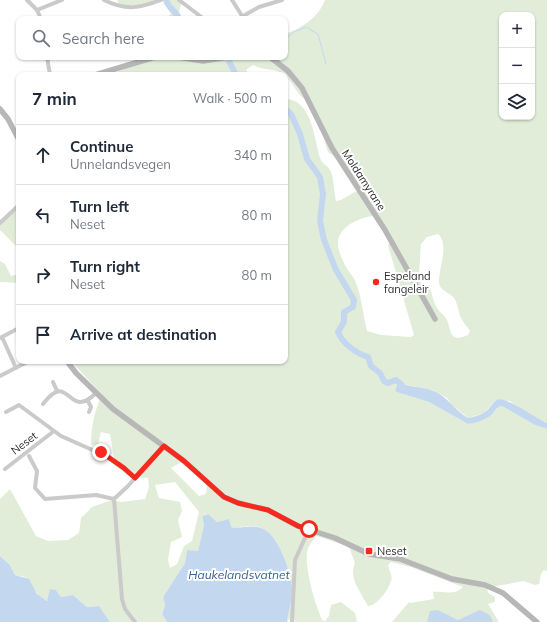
<!DOCTYPE html>
<html lang="en">
<head>
<meta charset="utf-8">
<style>
	:root { --surface:#fff; --page:#f6f6f7; --text:#1f2937; --muted:#747a83; --line:#e0e1e3 }
	body { margin:0; font-family:Mulish,sans-serif; background:var(--page); color:var(--text) }
	.controls { position:absolute; right:12px; top:12px; display:grid; overflow:hidden; border-radius:8px; box-shadow:0 1px 3px #0004 }
	.controls button { width:36px; height:36px; display:grid; place-items:center; padding:0; border:0; border-bottom:1px solid var(--line); background:var(--surface); color:var(--text); font:20px sans-serif }
	.stop { position:absolute; width:12px; height:12px; margin:-9px; border:3px solid #f6291e; border-radius:50%; background:#fff }
	.stop.end { background:#f6291e; border-color:#fff; box-shadow:0 1px 4px #0008 }
	.list { margin:0; padding:0; list-style:none }
	h2 { display:flex; justify-content:space-between; align-items:center; height:52px; margin:0; padding:0 16px; font-size:17px }
	h2 small { font-size:13px; font-weight:400; color:var(--muted) }
	.list li { display:grid; grid-template-columns:26px 1fr auto; gap:12px; align-items:center; box-sizing:border-box; height:60px; padding:0 16px; border-top:1px solid var(--line) }
	.list b { display:block; font-size:15px; white-space:nowrap }
	.list p { margin:0; font-size:13px; white-space:nowrap; color:var(--muted) }
	.list em { font-size:13px; font-style:normal; color:var(--muted) }
	.icon { flex:none; width:22px; height:22px; fill:none; stroke:currentColor; stroke-width:2; stroke-linecap:round; stroke-linejoin:round }
	.map { position:relative; flex:none; width:547px; height:622px; overflow:hidden }
	.search { position:absolute; background:var(--surface); box-shadow:0 1px 3px #0004; left:16px; top:16px; width:272px; height:44px; display:flex; align-items:center; gap:10px; box-sizing:border-box; padding:0 14px; border-radius:8px; color:var(--muted); font-size:15px }
	.panel { position:absolute; background:var(--surface); box-shadow:0 1px 3px #0004; left:16px; top:72px; width:272px; height:292px; border-radius:8px }
	.map>svg:first-child { display:block }
</style>
</head>
<body>
<div class="map">
<svg width="547" height="622" viewBox="0 0 547 622">
	<rect width="100%" height="100%" fill="#fff"/>
	<path fill="#e1edd9" fill-rule="evenodd" d="M117,0H182L179,13L181,19H165L171,14L164,0L143,6L119,5Z
		M325,0H547V423L523,411L510,401L496,400L484,413L468,418L451,404L447,398L432,390L407,385L399,381H397L395,391L429,402L468,424C482,422 489,408 502,406L535,425L547,429V571L544,570L541,574L539,584L535,585L523,581L487,588L488,593L495,597V602L488,604L499,622H392L409,602L410,603L434,599L433,592C444,591 454,596 463,587L411,567L391,562L388,565C389,570 393,576 391,581C389,589 377,606 368,606C361,593 348,578 355,563L349,547L317,536C313,539 308,547 307,552C305,570 315,604 322,620L325,621L329,616L331,605L341,602L355,613L357,622H295L293,616L287,622C289,611 292,600 292,589C291,571 278,535 261,528C251,523 241,529 231,527L226,520L217,522L206,514L202,516L204,525L198,552L187,550L185,563L163,597L165,605L162,614L167,622H110L99,606L87,607L73,595L61,597L56,590L48,601C44,599 39,597 37,593C28,583 33,577 15,575L10,565L0,556V499L10,489L36,536L48,541L68,540L79,533L81,518L92,507L112,500L121,502L145,499L149,487L148,478L134,477L114,458L110,434L101,432L98,444L91,445C91,428 94,411 102,395L71,361H285V99C312,99 314,138 320,158C322,164 327,165 330,170C334,176 334,193 336,201L341,200L360,189V185L335,157L328,152L322,133L307,100C298,97 292,81 285,75C276,68 263,71 253,65L246,70L250,75H109L146,61L170,57H285V34C302,28 318,18 325,0ZM502,15H532V117H502ZM374,216L390,241L388,245L414,335L411,337L381,335L367,331C363,315 362,298 356,283C354,276 349,273 346,267C343,261 338,251 338,244C337,227 360,217 374,216ZM438,234C450,245 438,269 439,283C440,291 449,292 454,298C458,304 458,312 461,318C463,323 468,327 470,331L468,335C448,344 452,329 446,318C443,314 438,311 436,306C433,301 432,294 430,288L421,283L419,273L421,244L427,237ZM185,460L207,484L206,494L199,496L171,468ZM175,482L199,512L192,541L184,546L177,564L170,568L168,559L171,542L182,537L178,520L182,511L180,502L159,498L155,485Z
		M19,204V249L0,230V220Z
		M0,261L5,264L11,276L19,274V283L0,282Z"/>
	<path fill="#c3d8ef" d="M398,380C405,388 421,386 431,390C448,396 453,409 468,418C477,416 485,414 490,407C492,405 494,402 496,400C505,395 536,419 547,423V429L535,425L502,406C495,407 495,412 490,416C484,420 476,423 468,424L429,402L397,392L395,391Z
		M208,514L217,522L229,519L231,527C242,529 250,524 261,528C278,533 291,572 292,588C292,600 289,611 287,622H167L162,614L165,605L163,597L185,563L187,550L198,551L204,525L202,516Z
		M0,556L10,565L15,575L29,579L37,594L47,601L50,589L56,590L61,597L73,595L87,607L99,606L110,622H0Z
		M438,610L458,620L480,610L490,615L493,622H427L430,611Z"/>
	<g fill="none" stroke-linecap="round" stroke-linejoin="round">
		<path stroke="#c3d8ef" stroke-width="1" d="M285,39L294,32L306,27L318,34L326,64"/>
		<path stroke="#c3d8ef" stroke-width="6" d="M166,0C169,10 177,11 179,19
			M229,61L236,75
			M285,109L291,114L300,134L307,159L320,177L323,194L320,221L324,240L336,270L354,300L353,307L344,312V322L338,332C342,343 357,354 368,357L371,366L380,373L384,381L388,383L396,380L402,385"/>
		<path stroke="#cacaca" stroke-width="4" d="M27,0L37,10L41,19
			M104,0C126,11 140,8 161,0
			M179,0L204,19
			M232,0L244,19
			M37,10L62,0
			M243,16L259,7L282,0
			M47,57L50,75
			M0,223L19,205
			M2,337L16,368
			M0,338L19,328
			M0,376L29,361
			M53,382L57,391
			M88,401L91,407L89,412
			M43,404C70,368 67,422 96,393
			M6,412L19,405L61,436L106,456L135,478
			M29,456L37,471L35,488L45,499L96,495L114,499L128,486L164,445
			M5,469L54,431
			M114,499L122,599L125,609L135,622
			M292,622L295,560L309,529"/>
		<path stroke="#b7b7b7" stroke-width="5.5" d="M178,57L203,61L228,57
			M270,57L288,71L302,88L332,148L385,230L435,319
			M95,75L155,57
			M0,109L8,119L19,140
			M67,361L76,373L113,409L184,461L224,497L238,503L268,510L298,526L335,538L369,554L400,559L452,579L485,585L503,593L537,622"/>
	</g>
	<g fill="none" stroke-linecap="round" stroke-linejoin="round">
		<path stroke="#f6291e" stroke-width="5" d="M101,452L124,468L135,478L164,446L184,461L224,497L238,503L268,510L298,526L309,529"/>
	</g>
	<g fill="#f6291e" stroke="#fff" stroke-width="1.5">
		<circle cx="376" cy="282" r="4"/>
		<rect x="365" y="547" width="8" height="8" rx="2"/>
	</g>
	<g text-anchor="middle" stroke-width="4" stroke-linejoin="round" paint-order="stroke">
		<g font-size="11" fill="#2d2d2d" stroke="#fff">
			<text transform="translate(364 180) rotate(57)" y="4">Moldamyrane</text>
			<text transform="translate(24 443) rotate(-37)" y="4">Neset</text>
		</g>
		<g font-size="11" fill="#2d2d2d" stroke="#fff" text-anchor="start">
			<text x="384" y="280">Espeland<tspan x="384" dy="13">fangeleir</tspan></text>
			<text x="377" y="555">Neset</text>
		</g>
		<g font-size="12" font-style="italic" fill="#346497" stroke="#fff">
			<text x="239" y="579">Haukelandsvatnet</text>
		</g>
	</g>
</svg>
<div class="controls">
<button>+</button>
<button>−</button>
<button><svg class="icon" aria-label="layers" viewBox="0 0 24 24"><path d="M12 4l9 5-9 5-9-5zM3 14l9 5 9-5"/></svg></button>
</div>
<div class="stop" style="left:309px;top:529px"></div>
<div class="stop end" style="left:101px;top:452px"></div>
<div class="search"><svg class="icon" aria-label="search" viewBox="0 0 24 24"><circle cx="10" cy="10" r="6"/><path d="M15 15l6 6"/></svg>Search here</div>
<section class="panel">
<h2>7 min<small>Walk · 500 m</small></h2>
<ul class="list">
<li><svg class="icon" aria-label="ahead" viewBox="0 0 24 24"><path d="M12 20V5M6 11l6-6 6 6"/></svg><div><b>Continue</b><p>Unnelandsvegen</p></div><em>340 m</em></li>
<li><svg class="icon" aria-label="left" viewBox="0 0 24 24"><path d="M17 20v-9H6M10 6l-5 5 5 5"/></svg><div><b>Turn left</b><p>Neset</p></div><em>80 m</em></li>
<li><svg class="icon" aria-label="right" viewBox="0 0 24 24"><path d="M7 20v-9h11M14 6l5 5-5 5"/></svg><div><b>Turn right</b><p>Neset</p></div><em>80 m</em></li>
<li><svg class="icon" aria-label="arrive" viewBox="0 0 24 24"><path d="M6 21V4h12l-3 4 3 4H6"/></svg><div><b>Arrive at destination</b></div></li>
</ul>
</section>
</div>
</body>
</html>
